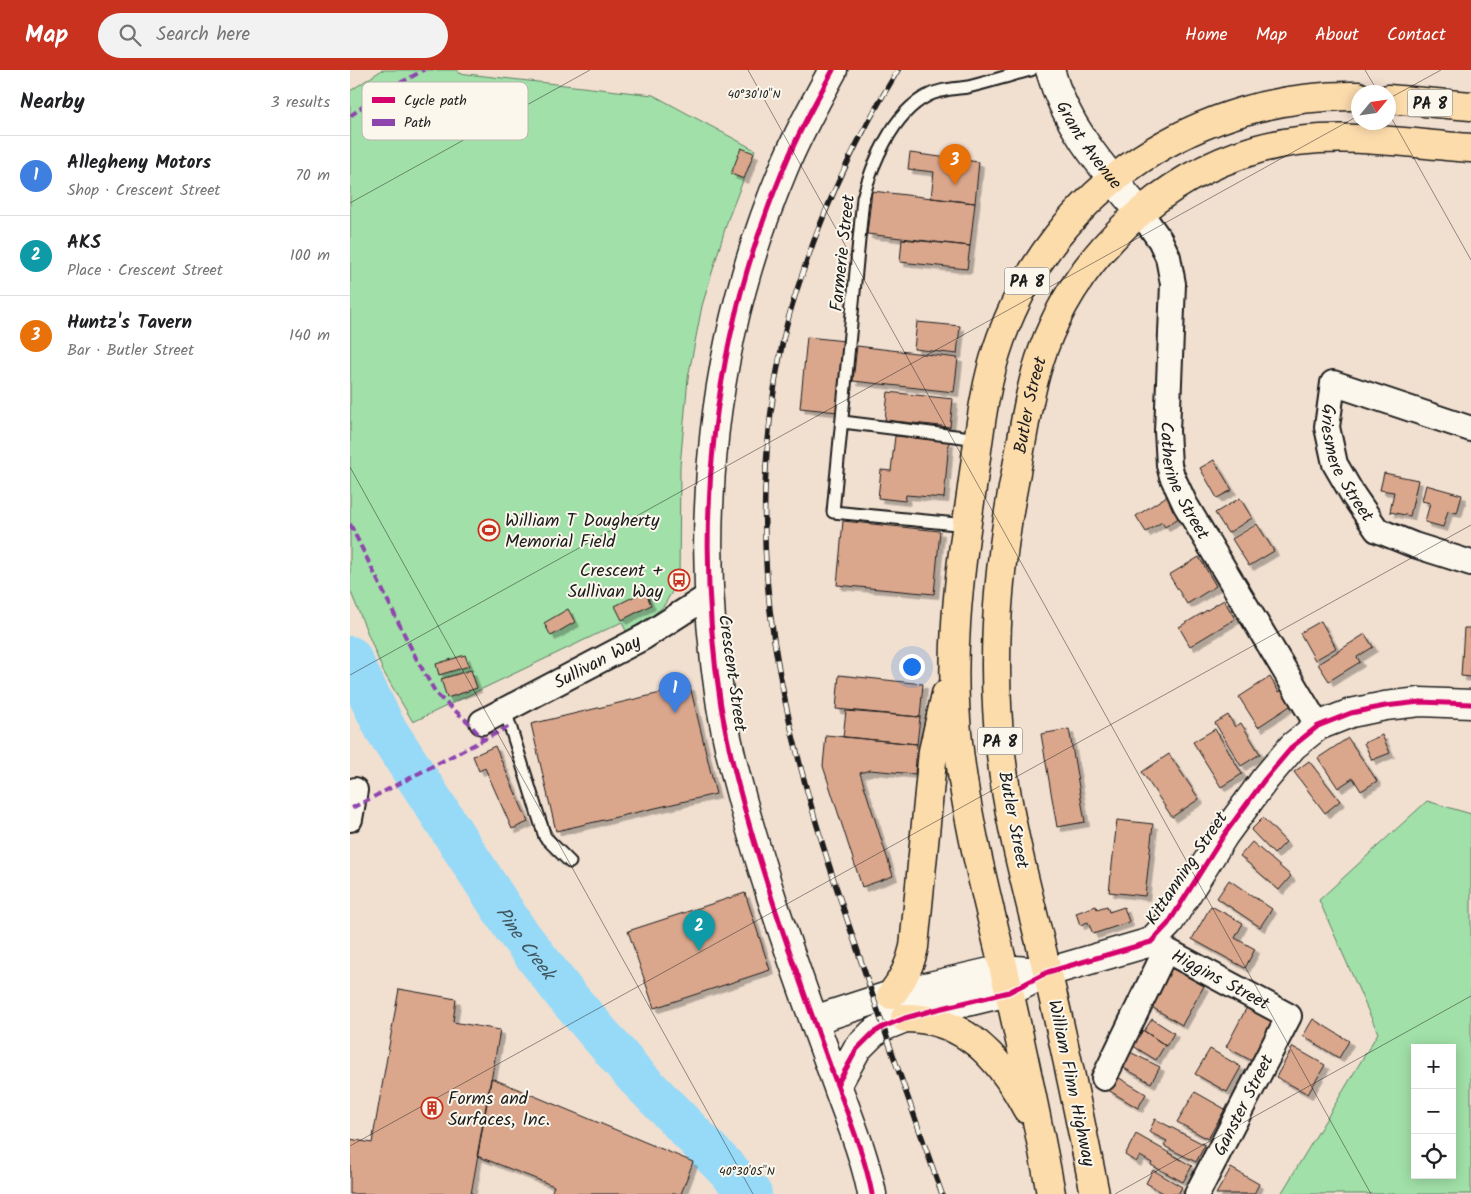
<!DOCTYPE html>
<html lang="en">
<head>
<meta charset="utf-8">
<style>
	:root { --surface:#fff; --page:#f2f2f2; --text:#202124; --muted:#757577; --line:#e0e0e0; --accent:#c8321e }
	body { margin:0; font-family:Kalam,sans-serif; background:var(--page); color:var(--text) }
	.controls { position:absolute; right:15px; bottom:15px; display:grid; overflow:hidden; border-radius:0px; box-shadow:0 2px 12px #0003 }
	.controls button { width:45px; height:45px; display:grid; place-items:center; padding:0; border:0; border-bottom:1px solid var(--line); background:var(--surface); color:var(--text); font:25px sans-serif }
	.compass { position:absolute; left:1001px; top:15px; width:45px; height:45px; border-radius:50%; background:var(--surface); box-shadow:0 2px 12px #0003; rotate:61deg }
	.you { position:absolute; left:561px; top:596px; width:18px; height:18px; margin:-12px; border:4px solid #fff; border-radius:50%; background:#1a73e8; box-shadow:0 0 0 8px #1a73e833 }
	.badge { display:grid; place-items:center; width:32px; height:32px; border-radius:50%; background:var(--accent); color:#fff; font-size:16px; font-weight:700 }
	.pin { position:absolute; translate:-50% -41px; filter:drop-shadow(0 1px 2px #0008) }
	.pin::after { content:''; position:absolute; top:26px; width:18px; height:15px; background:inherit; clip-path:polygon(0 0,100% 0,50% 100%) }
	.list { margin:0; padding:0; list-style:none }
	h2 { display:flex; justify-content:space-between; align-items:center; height:65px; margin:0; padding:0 20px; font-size:21px }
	h2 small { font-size:16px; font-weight:400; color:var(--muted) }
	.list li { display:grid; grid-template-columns:32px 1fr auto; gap:15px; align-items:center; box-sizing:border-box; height:80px; padding:0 20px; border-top:1px solid var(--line) }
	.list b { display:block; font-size:19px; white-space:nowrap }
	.list p { margin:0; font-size:16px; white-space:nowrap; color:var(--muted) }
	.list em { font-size:16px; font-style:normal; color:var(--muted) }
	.icon { flex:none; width:28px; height:28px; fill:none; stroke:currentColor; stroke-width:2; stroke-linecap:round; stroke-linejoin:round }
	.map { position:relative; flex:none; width:1121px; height:1124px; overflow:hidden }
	header { display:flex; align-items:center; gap:30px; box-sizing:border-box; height:70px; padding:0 25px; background:var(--accent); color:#fff }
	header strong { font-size:24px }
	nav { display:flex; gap:28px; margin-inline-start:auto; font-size:18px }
	.search { width:350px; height:45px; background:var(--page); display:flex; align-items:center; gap:12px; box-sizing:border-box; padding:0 18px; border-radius:28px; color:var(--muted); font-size:19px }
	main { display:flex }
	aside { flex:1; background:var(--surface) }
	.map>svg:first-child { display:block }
</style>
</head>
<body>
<header>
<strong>Map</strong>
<div class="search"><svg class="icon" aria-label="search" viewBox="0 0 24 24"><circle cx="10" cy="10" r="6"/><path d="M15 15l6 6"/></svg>Search here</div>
<nav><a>Home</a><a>Map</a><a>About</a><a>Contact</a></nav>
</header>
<main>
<aside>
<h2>Nearby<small>3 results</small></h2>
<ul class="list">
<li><span class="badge" style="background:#3f7fe0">1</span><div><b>Allegheny Motors</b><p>Shop · Crescent Street</p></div><em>70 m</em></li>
<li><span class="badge" style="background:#0f9aa8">2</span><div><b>AKS</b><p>Place · Crescent Street</p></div><em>100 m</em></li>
<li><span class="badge" style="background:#e8710a">3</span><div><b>Huntz's Tavern</b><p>Bar · Butler Street</p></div><em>140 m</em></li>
</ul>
</aside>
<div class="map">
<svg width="1121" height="1124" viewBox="0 0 1121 1124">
	<defs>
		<filter id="shadow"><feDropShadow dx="4.5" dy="4.5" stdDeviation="0" flood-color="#0004"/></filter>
	</defs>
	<rect width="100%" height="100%" fill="#f1dfd0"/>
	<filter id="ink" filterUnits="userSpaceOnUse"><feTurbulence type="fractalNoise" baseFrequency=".02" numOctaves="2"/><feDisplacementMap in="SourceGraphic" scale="10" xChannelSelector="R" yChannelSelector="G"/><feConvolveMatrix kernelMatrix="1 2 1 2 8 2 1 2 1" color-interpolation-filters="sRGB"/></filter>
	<g filter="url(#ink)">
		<path fill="#a1e0a8" stroke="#5e7e62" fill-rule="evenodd" d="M32,0H108V3L303,25L405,80L378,149L352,236L338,308L330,396L329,510L313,537L298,549L276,561L272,552L63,652L33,601L0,520V21Z
			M1077,731L1121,744V1124H931L1028,963L969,830ZM1065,978H1102V1105H1065Z"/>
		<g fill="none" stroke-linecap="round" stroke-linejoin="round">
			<path stroke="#96daf8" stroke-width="42" id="s1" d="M0,587L35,658L165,859L215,924L284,1004L401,1124"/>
		</g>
		<path fill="#daa78d" stroke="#1c1c1c" filter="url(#shadow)" d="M391,78L404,83L394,109L381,104Z
			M560,83L629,92L625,133L581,128L584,102L558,99Z
			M522,121L625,133L620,176L517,164Z
			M552,169L620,176L617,199L550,192Z
			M567,252L610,256L607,284L564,279Z
			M457,267L495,271L488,342L450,338Z
			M507,276L608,288L604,322L503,311Z
			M538,322L603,329L600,357L535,350Z
			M545,366L599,371L594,428L556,425L555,431L528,428L531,400L541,401Z
			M864,390L882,420L867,428L850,398Z
			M1034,403L1068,410L1060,446L1040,442L1044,422L1030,420Z
			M1076,415L1112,425L1107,443L1098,441L1093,457L1075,452L1080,433L1072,431Z
			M817,426L830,447L815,457L812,452L796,462L786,446Z
			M890,428L902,448L878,463L865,443Z
			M493,451L590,461L584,524L487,515Z
			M907,454L924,481L899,496L882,469Z
			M849,487L866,516L837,534L819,505Z
			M295,521L301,535L272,550L265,536Z
			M874,530L885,549L840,576L829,557Z
			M218,539L225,552L201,566L194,553Z
			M971,551L986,578L965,590L950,563Z
			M1114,558H1121V607L1111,606Z
			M1015,564L1023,577L1007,587L1010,592L979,611L968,594Z
			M115,585L119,596L89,605L86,594Z
			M121,600L127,618L97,628L91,609Z
			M489,605L573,614L570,647L486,639Z
			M920,607L929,622L934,619L943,634L908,657L889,627Z
			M340,616L366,724L206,761L181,654Z
			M496,641L570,647L567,674L493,667Z
			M878,645L885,657L891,653L910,684L891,696L865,653Z
			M719,659L735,752L707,757L691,664Z
			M865,659L892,704L871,717L843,672Z
			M476,665L567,674L565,704L520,700L510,703L543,806L512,817L473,696Z
			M1032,665L1040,683L1022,690L1014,673Z
			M998,668L1027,711L1011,721L1003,708L988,718L968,688Z
			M145,676L178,752L162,759L135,698L129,701L123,686Z
			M819,684L849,729L822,747L792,702Z
			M959,691L990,731L975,743L944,702Z
			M913,748L936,772L924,784L901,760Z
			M767,750L803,754L795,826L759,822Z
			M902,772L941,806L929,820L890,786Z
			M879,810L922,839L910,857L867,828Z
			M395,823L420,900L304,938L278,861Z
			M746,836L747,839L757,836L759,842L774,837L779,852L743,864L738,852L730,855L726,843Z
			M861,836L893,853L885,868L905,879L895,898L842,869Z
			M821,898L854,916L832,955L800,936Z
			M49,919L106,929L103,952L150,960L121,1124H0V1069L22,1073Z
			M897,937L925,951L904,992L876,977Z
			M802,949L824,963L816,976L794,961Z
			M963,949L999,971L989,988L953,966Z
			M793,960L815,975L806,990L783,976Z
			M943,977L975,995L958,1024L926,1007Z
			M860,979L891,997L877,1022L845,1004Z
			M780,982L810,997L801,1013L772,997Z
			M766,1006L796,1024L788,1038L758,1020Z
			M141,1008L343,1092L331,1124H201L204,1116L127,1086Z
			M845,1022L875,1039L858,1069L827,1052Z
			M805,1049L855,1075L846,1092L814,1076L817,1071L799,1062Z
			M786,1064L842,1096L833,1112L801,1095L802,1093L790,1086L786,1092L775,1085Z
			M881,1098L909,1114L904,1124H866Z
			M803,1100L832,1117L828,1124H815L796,1113Z"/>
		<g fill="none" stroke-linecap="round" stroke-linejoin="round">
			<g stroke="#1c1c1c" stroke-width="15">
				<path id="service" d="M493,352L629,369
					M617,455L483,442L513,128C522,94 543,43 577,26C590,19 604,19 618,17C639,12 660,5 681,0
					M155,640L195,767L220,792"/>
			</g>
			<g stroke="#1c1c1c" stroke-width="28">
				<g id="minor">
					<path id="s2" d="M790,142L810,170L818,187L823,214L817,361L819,395L822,406L835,434L968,656"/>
					<path id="s3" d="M1121,359L983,313L977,357L985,394L1003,425L1027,460L1064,475L1121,493"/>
					<path id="s4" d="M132,652L294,567L358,526"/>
					<path d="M0,749L5,720"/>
					<path id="s5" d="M801,872L939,946L847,1124"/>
					<path d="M754,1008L816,880"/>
				</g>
			</g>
			<g stroke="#1c1c1c" stroke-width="31">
				<path id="tertiary" d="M483,0C465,33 447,65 433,100C362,268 342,455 371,636C382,701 402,766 422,829C442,891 464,951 486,1012C499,1049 515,1086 522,1124
					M464,950L541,925L653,899L678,901
					M487,1015L507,979L523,963L533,957L555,948L584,940L659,922L698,902L801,872L818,854L874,765L915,709L943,676L968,656L1001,643L1035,636L1070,632L1121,634"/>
			</g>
			<g stroke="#1c1c1c" stroke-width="31">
				<g id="secondary">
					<path id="s6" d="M700,0C716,57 753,98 790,142"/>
				</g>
			</g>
			<g stroke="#1c1c1c" stroke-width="31">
				<g id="trunk">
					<path d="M1038,29L1121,36"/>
					<path d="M541,925C553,910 560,896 564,877L583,681L596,624"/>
					<path d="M555,948C564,948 574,949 582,951C628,962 656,999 677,1039"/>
					<path d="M701,1124C689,1056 674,988 659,921C640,838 617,757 608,672C599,591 608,512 620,432C628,378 632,320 651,268C705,117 850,23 1008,26"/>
					<path id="s7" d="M745,1124C730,1049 715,974 697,901C680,829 659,757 651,684C640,590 648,494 666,402C674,361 679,319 693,280C728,184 810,107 908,79C978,59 1050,73 1121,78"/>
				</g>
			</g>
			<use href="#service" stroke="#fbf7ec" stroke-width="11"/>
			<use href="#minor" stroke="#fbf7ec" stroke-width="24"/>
			<use href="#tertiary" stroke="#fbf7ec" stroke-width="28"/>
			<use href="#secondary" stroke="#fbf7ec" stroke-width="28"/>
			<use href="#trunk" stroke="#fddcac" stroke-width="28"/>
			<g stroke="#1c1c1c" stroke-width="5.5">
				<path id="rail" d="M548,0C508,66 477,129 453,202C445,225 438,247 433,270C412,368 409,472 424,570C440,674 471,774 505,873C533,957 562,1040 592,1124"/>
			</g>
			<use href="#rail" stroke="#fbf7ec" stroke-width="4" stroke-dasharray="11" stroke-linecap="butt"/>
			<path stroke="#8e44ad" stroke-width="4" stroke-dasharray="8 4" stroke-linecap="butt" d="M0,46L32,23L74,0
				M0,454L66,588L87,625L118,652L133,669
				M2,738L160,656"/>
			<g stroke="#fbf7ec" stroke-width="8">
				<path id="cycleway" d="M483,0C465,33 447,65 433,100C362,268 342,455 371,636C382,701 402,766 422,829C442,891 464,951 486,1012C499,1049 515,1086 522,1124
					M487,1015L507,979L523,963L533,957L555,948L584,940L659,922L698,902L801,872L818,854L874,765L915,709L943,676L968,656L1001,643L1035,636L1070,632L1121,634"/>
			</g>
			<use href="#cycleway" stroke="#d6006c" stroke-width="5"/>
		</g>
	</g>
	<path fill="none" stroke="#1c1c1c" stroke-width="1" stroke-opacity="0.45" d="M398,0L1021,1124M1015,0L1028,22M1038,29L1091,0M1038,42L1121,190M0,133L240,0M0,397L403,1124M0,605L1008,46M0,1076L1121,455M765,1124L1121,926"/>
	<defs>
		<g id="stadium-ring" transform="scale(1.125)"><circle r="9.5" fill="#fbf7ec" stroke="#c8321e" stroke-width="1.5"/><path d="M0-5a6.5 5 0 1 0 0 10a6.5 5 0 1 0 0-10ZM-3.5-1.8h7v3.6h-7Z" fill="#c8321e"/></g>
		<g id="bus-ring" transform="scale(1.125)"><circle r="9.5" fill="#fbf7ec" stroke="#c8321e" stroke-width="1.5"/><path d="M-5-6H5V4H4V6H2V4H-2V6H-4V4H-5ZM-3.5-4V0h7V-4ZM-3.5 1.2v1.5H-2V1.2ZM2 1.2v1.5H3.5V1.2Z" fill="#c8321e"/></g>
		<g id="building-ring" transform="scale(1.125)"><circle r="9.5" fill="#fbf7ec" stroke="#c8321e" stroke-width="1.5"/><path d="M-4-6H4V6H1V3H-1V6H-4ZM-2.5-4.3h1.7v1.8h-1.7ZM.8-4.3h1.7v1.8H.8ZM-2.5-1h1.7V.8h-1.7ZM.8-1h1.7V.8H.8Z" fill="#c8321e"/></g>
	</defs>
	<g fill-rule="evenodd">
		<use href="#stadium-ring" x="139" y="460"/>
		<use href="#bus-ring" x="329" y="510"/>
		<use href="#building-ring" x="82" y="1038"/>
	</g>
	<g text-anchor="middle" stroke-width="4" stroke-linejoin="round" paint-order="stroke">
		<g fill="#fbf7ec" stroke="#5f5e5a" stroke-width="1">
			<rect x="1057.5" y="19.5" width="45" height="27" rx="4"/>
			<rect x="654.5" y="197.5" width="45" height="27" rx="4"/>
			<rect x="627.5" y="657.5" width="45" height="27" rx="4"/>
		</g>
		<g font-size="16" font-weight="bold" fill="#1c1c1c">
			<text x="1080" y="39">PA 8</text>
			<text x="677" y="217">PA 8</text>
			<text x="650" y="677">PA 8</text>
		</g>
		<g font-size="18" fill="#1c1c1c" stroke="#fbf7ec">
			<text dy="6" stroke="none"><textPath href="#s6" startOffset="85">Grant Avenue</textPath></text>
			<text transform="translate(492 183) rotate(-84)" y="6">Farmerie Street</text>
			<text dy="6" stroke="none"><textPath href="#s7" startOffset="802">Butler Street</textPath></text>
			<text dy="6" stroke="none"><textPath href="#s3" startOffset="230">Griesmere Street</textPath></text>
			<text dy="6" stroke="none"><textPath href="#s2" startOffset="281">Catherine Street</textPath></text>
			<text dy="6" stroke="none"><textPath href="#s4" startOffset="130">Sullivan Way</textPath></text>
			<text transform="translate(383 603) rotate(82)" y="6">Crescent Street</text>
			<text transform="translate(664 750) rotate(79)" y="6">Butler Street</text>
			<text transform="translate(836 798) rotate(-56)" y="6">Kittanning Street</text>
			<text dy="6" stroke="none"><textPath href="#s5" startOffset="79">Higgins Street</textPath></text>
			<text transform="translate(722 1013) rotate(78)" y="6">William Flinn Highway</text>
			<text transform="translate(893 1035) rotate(-63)" y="6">Ganster Street</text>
		</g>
		<g font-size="18" fill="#1c1c1c" stroke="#fbf7ec" text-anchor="start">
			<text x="155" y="456">William T Dougherty<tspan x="155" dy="21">Memorial Field</tspan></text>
			<text x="313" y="506" text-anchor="end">Crescent +<tspan x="313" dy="21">Sullivan Way</tspan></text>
			<text x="98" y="1034">Forms and<tspan x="98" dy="21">Surfaces, Inc.</tspan></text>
		</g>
		<g font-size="19" font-style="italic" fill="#41555e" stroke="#fbf7ec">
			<text dy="7" stroke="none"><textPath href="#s1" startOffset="336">Pine Creek</textPath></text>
		</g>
	</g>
	<rect x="12" y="12" width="166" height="58" rx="8" fill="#fbf7ec" stroke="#b8b5ae" stroke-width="1"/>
	<rect x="22" y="27" width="23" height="6" fill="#d6006c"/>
	<rect x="22" y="49" width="23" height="7" fill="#8e44ad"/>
	<g font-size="14" fill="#1c1c1c">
		<text x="54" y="35">Cycle path</text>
		<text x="54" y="57">Path</text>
	</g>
	<g font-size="12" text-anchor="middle" fill="#1c1c1c" stroke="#fbf7ec" stroke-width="4" stroke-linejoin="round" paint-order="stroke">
		<text x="404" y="28">40°30'10"N</text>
		<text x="397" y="1105">40°30'05"N</text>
	</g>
</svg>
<div class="controls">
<button>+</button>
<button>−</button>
<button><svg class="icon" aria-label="locate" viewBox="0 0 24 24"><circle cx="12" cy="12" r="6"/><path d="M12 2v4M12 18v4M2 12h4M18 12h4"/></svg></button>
</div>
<svg class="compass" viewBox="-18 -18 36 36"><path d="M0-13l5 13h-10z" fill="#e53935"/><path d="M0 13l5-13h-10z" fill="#757577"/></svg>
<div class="you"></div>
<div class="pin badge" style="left:325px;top:643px;background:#3f7fe0">1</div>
<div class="pin badge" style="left:349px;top:881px;background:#0f9aa8">2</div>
<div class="pin badge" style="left:605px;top:115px;background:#e8710a">3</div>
</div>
</main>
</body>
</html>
